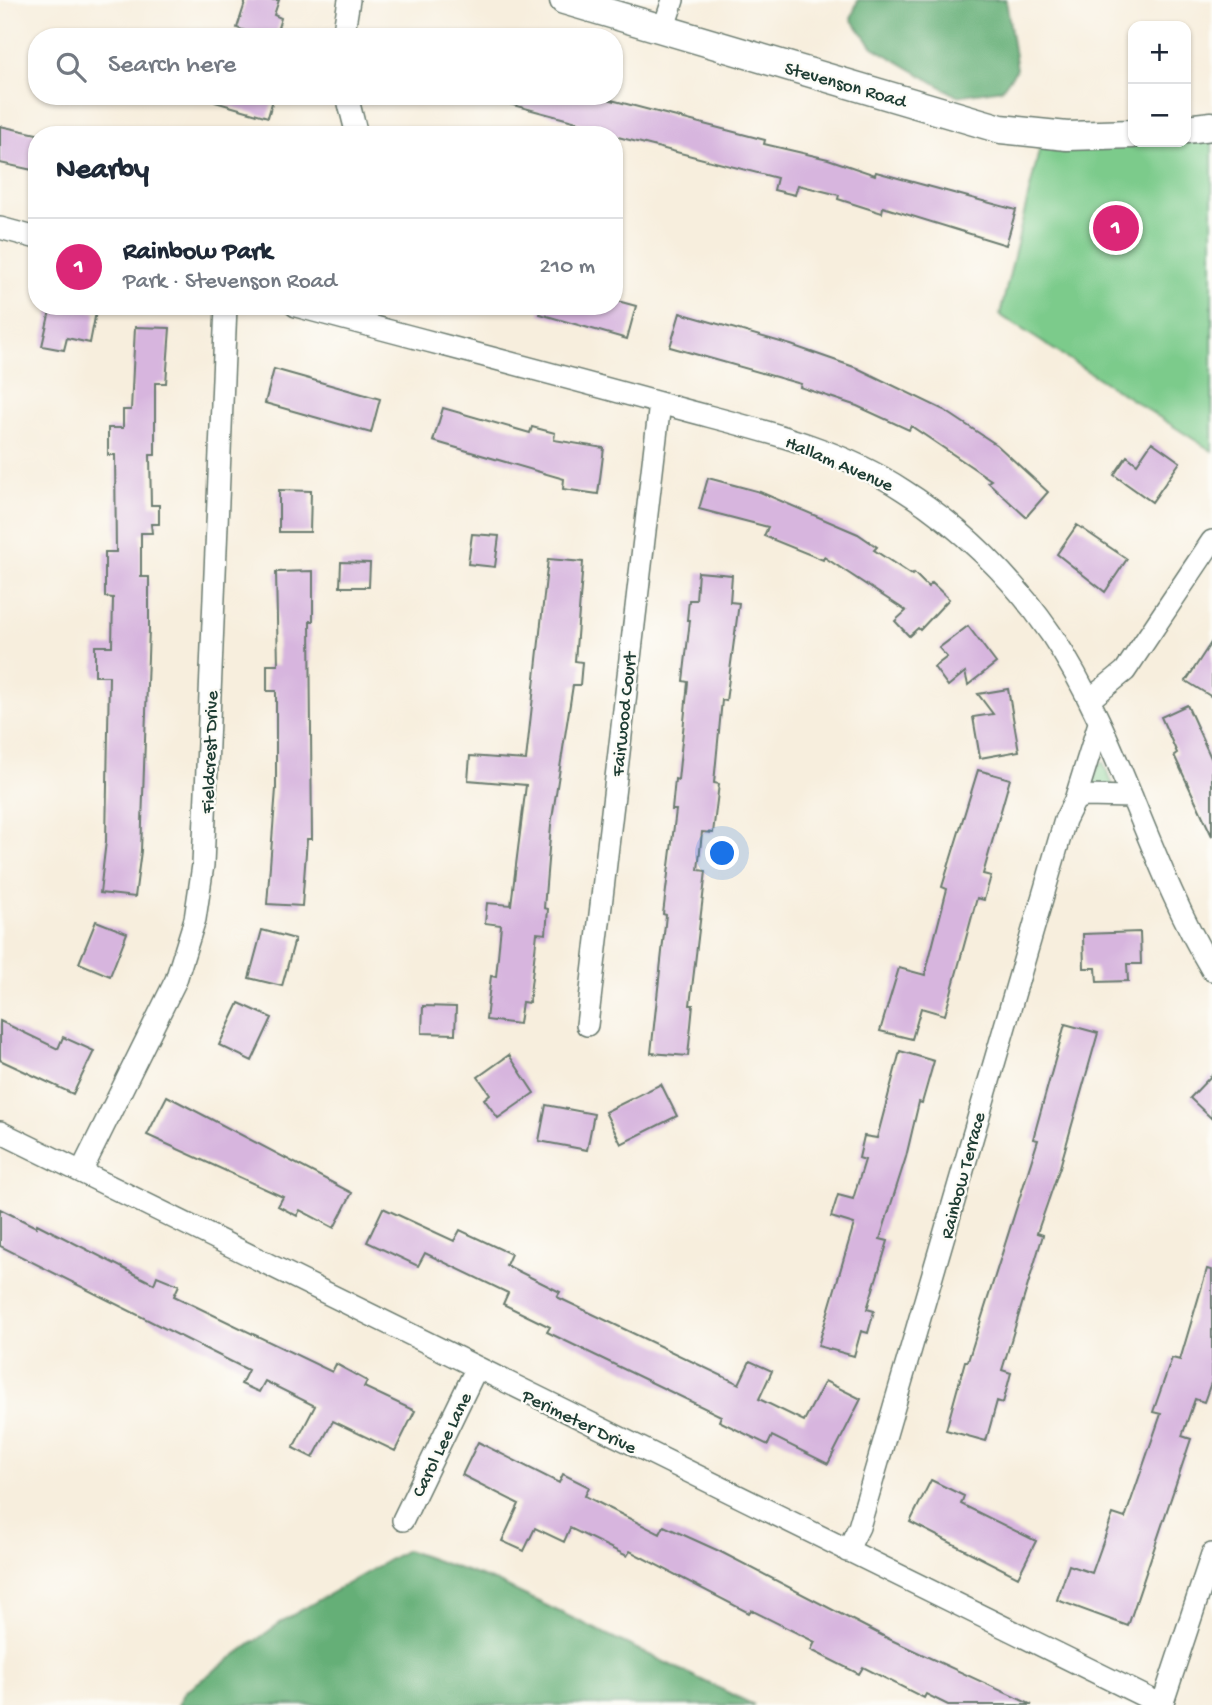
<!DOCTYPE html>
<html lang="en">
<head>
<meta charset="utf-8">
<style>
	:root { --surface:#fff; --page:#f6f6f7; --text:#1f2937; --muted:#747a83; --line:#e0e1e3; --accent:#db2777 }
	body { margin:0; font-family:"Gochi Hand",sans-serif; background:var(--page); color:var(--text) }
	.controls { position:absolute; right:21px; top:21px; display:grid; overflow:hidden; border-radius:14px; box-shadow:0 2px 5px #0004 }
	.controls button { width:63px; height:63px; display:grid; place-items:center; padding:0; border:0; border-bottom:2px solid var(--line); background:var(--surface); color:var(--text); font:35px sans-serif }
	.you { position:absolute; left:723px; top:854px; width:24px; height:24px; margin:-18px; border:5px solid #fff; border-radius:50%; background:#1a73e8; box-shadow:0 0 0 10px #1a73e833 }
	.badge { display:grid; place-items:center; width:46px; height:46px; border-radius:50%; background:var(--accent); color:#fff; font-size:23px; font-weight:700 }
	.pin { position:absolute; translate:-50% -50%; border:4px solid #fff; box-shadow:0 2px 7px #0006 }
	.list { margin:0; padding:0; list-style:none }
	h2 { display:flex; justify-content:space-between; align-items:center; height:91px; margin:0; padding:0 28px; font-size:30px }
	h2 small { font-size:23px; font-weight:400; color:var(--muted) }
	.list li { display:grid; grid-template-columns:46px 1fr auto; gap:21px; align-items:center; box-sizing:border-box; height:98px; padding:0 28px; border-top:2px solid var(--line) }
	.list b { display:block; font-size:26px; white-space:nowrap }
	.list p { margin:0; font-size:23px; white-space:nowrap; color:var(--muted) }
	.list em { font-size:23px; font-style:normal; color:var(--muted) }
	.icon { flex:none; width:38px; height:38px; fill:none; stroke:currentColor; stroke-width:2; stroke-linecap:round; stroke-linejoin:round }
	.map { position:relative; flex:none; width:1212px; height:1705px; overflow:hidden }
	.search { position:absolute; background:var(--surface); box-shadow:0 2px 5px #0004; left:28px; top:28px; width:595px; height:77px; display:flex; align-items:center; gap:18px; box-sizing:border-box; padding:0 24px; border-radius:28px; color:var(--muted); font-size:26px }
	.panel { position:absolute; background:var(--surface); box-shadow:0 2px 5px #0004; left:28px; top:126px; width:595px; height:189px; border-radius:28px }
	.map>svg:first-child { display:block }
</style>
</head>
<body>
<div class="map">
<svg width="1212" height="1705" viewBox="0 0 1212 1705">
	<rect width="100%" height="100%" fill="#fdfcf7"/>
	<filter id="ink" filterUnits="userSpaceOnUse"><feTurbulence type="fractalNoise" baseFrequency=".0143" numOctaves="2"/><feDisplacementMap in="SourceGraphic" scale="14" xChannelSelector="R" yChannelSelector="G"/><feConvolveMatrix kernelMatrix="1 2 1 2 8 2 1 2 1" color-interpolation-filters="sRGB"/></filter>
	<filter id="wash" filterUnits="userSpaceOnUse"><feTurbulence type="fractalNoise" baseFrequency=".00686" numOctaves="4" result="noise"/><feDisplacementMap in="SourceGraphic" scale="28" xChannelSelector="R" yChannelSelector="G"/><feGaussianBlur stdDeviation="1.57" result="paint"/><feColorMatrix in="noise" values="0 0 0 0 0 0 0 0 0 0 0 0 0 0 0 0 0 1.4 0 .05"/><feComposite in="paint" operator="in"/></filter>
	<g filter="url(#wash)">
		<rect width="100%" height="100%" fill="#f7eedd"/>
		<path fill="#7ccb8b" stroke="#4e8460" stroke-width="2" d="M1212,126V451L1000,315L1043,134L1133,142H1186Z
			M1103,762L1113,785L1091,788L1099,764Z"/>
		<path fill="#65af77" stroke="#427656" stroke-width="2" d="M858,0H1006L1017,69L1002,89L957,96L873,47L851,19Z
			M406,1550L497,1582L754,1705H178L185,1692L284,1620Z"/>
		<g id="blocks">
			<path fill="#d7b5de" d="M246,0H279L274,15L281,18L275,37H262L237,28Z
				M215,96H274L268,117L215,102Z
				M503,96H596L765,140L764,144L828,159L875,175L876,172L1016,210L1006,245L883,207L882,213L838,199L839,195L798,185L795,195L774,190L777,178L587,129L588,125L502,102Z
				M0,126L37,134V171L0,163Z
				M614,300L636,306L627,339L540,314L541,306H614Z
				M51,306L96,312L90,343L67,338L64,350L42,346Z
				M680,313L791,345L857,368L944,410L997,445L1048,492L1026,517L988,482L991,480L911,426L909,430L857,406L800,387L801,384L670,347Z
				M135,327L170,328L166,383H155V455H150L151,505H159V524H151L152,533H141V577H149V629L141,851L135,897L100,893L106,841L109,676H95V646H112L113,598L105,597V552H116L115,455H108V428H123V410H131Z
				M274,369L380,399L371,433L265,403Z
				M443,408L530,433L532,427L555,433L554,440L604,448L598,494L563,489L564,479L433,441Z
				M1152,442L1180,462L1152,502L1114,475L1127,456L1137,464Z
				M708,478L760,492L858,534L877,547L874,550L912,575L914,573L928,587L932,583L949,599L920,630L918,628L909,636L895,621L906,611L824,557L823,560L764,536L768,527L699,509Z
				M279,490L311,491L310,532H279Z
				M1077,525L1127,559L1105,592L1057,554Z
				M472,534L499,536L495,567L468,564Z
				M548,559L583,562L575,661L582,662L580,685H573L551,825L544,908L548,909L546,934L537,933L529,1003L522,1002L519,1024L486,1020L491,976L496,977L501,925L485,923L487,903L511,905L526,785L468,780L470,756L526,760Z
				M341,562L370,563L369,587H340Z
				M313,571V621H310L312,839H307L302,906L267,904L276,789V691H267V665H278L276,572Z
				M698,572L732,575L730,602L739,603L726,701L722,700L714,783L719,784L713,833L702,832L698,870L706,871L690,1005H693L688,1056L651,1053L666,915L663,914L676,810H672L675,779L678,780L688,682L683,681L690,620H687L689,600H696Z
				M968,626L996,663L968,685L965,672L948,686L934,667L947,657L939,648Z
				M1212,641V697L1186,681Z
				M1008,689L1019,751L980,758L973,717L993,714L978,694Z
				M1187,705L1212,760V836L1174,755L1177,753L1161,717Z
				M978,770L1010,779L983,874L991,876L984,900L977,898L945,1015L921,1008L912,1039L880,1031L899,968L925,975L947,889L942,887Z
				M96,921L127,933L110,976L79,963Z
				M262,930L295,939L282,986L249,978Z
				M1140,932L1141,964H1127L1128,981L1097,982L1096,968H1084L1083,934Z
				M239,1003L272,1018L252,1061L219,1045Z
				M423,1006L456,1007L455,1034L422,1033Z
				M0,1021L58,1049L63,1037L94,1051L73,1094L0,1060Z
				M1065,1024L1098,1033L1060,1167L1037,1233L1043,1235L1002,1370L1011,1373L1003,1403L997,1401L986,1441L946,1430L965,1361H968L1038,1140L1033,1139Z
				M900,1051L934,1061L922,1103L919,1102L906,1157L880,1239L888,1241L867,1309L874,1311L868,1333L861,1331L854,1356L818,1346L854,1224L831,1217L838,1195L853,1199L865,1160L859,1158L864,1136L877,1138Z
				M509,1055L534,1093L498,1118L484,1099L490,1094L478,1077Z
				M1212,1075V1119L1190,1098Z
				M661,1084L677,1116L621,1144L605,1112Z
				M167,1096L352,1193L334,1228L300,1210L297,1216L278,1206L283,1197L147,1135Z
				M546,1105L594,1114L587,1150L539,1141Z
				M383,1208L454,1241L460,1230L511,1254L506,1265L560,1292L557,1297L739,1384L750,1361L772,1371L759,1399L804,1421L825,1381L861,1399L828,1464L772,1436L768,1445L719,1421L721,1416L547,1332L550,1327L503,1304L508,1293L425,1253L418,1266L367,1242Z
				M0,1209L36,1227L37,1224L154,1284L157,1276L179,1285L174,1296L332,1372L336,1364L367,1381L364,1387L415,1411L395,1451L333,1421L313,1458L293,1448L315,1406L265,1381L259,1392L241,1384L248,1370L0,1246Z
				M1207,1269L1212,1270V1380L1204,1402L1195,1399L1182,1436L1191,1439L1128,1626L1057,1600L1069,1565L1092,1573L1113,1514L1125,1518L1161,1414L1153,1412L1172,1358L1180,1360Z
				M478,1442L559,1483L563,1474L589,1487L585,1496L660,1534L664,1526L719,1551L889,1639L1032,1705H948L926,1694L924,1698L863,1667L859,1674L811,1650L815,1642L751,1610L749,1613L630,1551L627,1556L570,1528L564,1542L535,1528L524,1551L502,1541L519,1504L462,1475Z
				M931,1480L964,1496L961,1504L1036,1541L1018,1577L910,1522Z"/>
		</g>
	</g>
	<g filter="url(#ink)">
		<use href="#blocks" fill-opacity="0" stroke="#6b7b6f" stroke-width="2"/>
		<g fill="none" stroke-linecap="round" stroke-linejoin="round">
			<g stroke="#6b7b6f" stroke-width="24">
				<path id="street" d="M663,30L673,0
					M343,37L349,0
					M347,96L357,135
					M0,228L37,238
					M296,306C422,340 548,372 674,407C751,428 835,445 903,490C960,526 1013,578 1051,634C1120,737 1148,863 1212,970
					M1089,700L1125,671L1212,541
					M1075,800L1084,796L1132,797
					M587,1025L660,403
					M0,1132L1162,1705
					M81,1172L176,980L195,919L203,865L226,306
					M403,1520L476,1369
					M847,1551L859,1527L1065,820L1075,800L1099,723
					M1162,1705L1212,1554"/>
			</g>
			<g stroke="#6b7b6f" stroke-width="31">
				<path id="secondary" d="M564,0L1001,129L1067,136L1133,134
					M1186,129L1212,126"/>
			</g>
			<use href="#street" stroke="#fff" stroke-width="21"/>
			<use href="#secondary" stroke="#fff" stroke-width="28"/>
		</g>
	</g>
	<g text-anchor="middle" stroke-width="5" stroke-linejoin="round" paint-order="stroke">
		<g font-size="19" fill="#1f3d34" stroke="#fdfcf7">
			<text transform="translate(846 83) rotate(16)" y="7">Stevenson Road</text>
			<text transform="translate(840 462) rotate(23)" y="7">Hallam Avenue</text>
			<text transform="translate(622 714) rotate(-84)" y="7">Fairwood Court</text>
			<text transform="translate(208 752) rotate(-88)" y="7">Fieldcrest Drive</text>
			<text transform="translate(961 1175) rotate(-75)" y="7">Rainbow Terrace</text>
			<text transform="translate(580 1420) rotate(26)" y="7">Perimeter Drive</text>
			<text transform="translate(440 1444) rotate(-64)" y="7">Carol Lee Lane</text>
		</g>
	</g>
</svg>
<div class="controls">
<button>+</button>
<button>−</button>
</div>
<div class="you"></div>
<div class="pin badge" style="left:1116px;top:228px">1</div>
<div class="search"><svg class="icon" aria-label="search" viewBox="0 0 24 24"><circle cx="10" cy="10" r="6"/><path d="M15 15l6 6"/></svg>Search here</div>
<section class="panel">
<h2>Nearby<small></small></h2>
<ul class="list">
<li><span class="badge">1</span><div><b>Rainbow Park</b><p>Park · Stevenson Road</p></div><em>210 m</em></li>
</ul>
</section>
</div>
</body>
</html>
